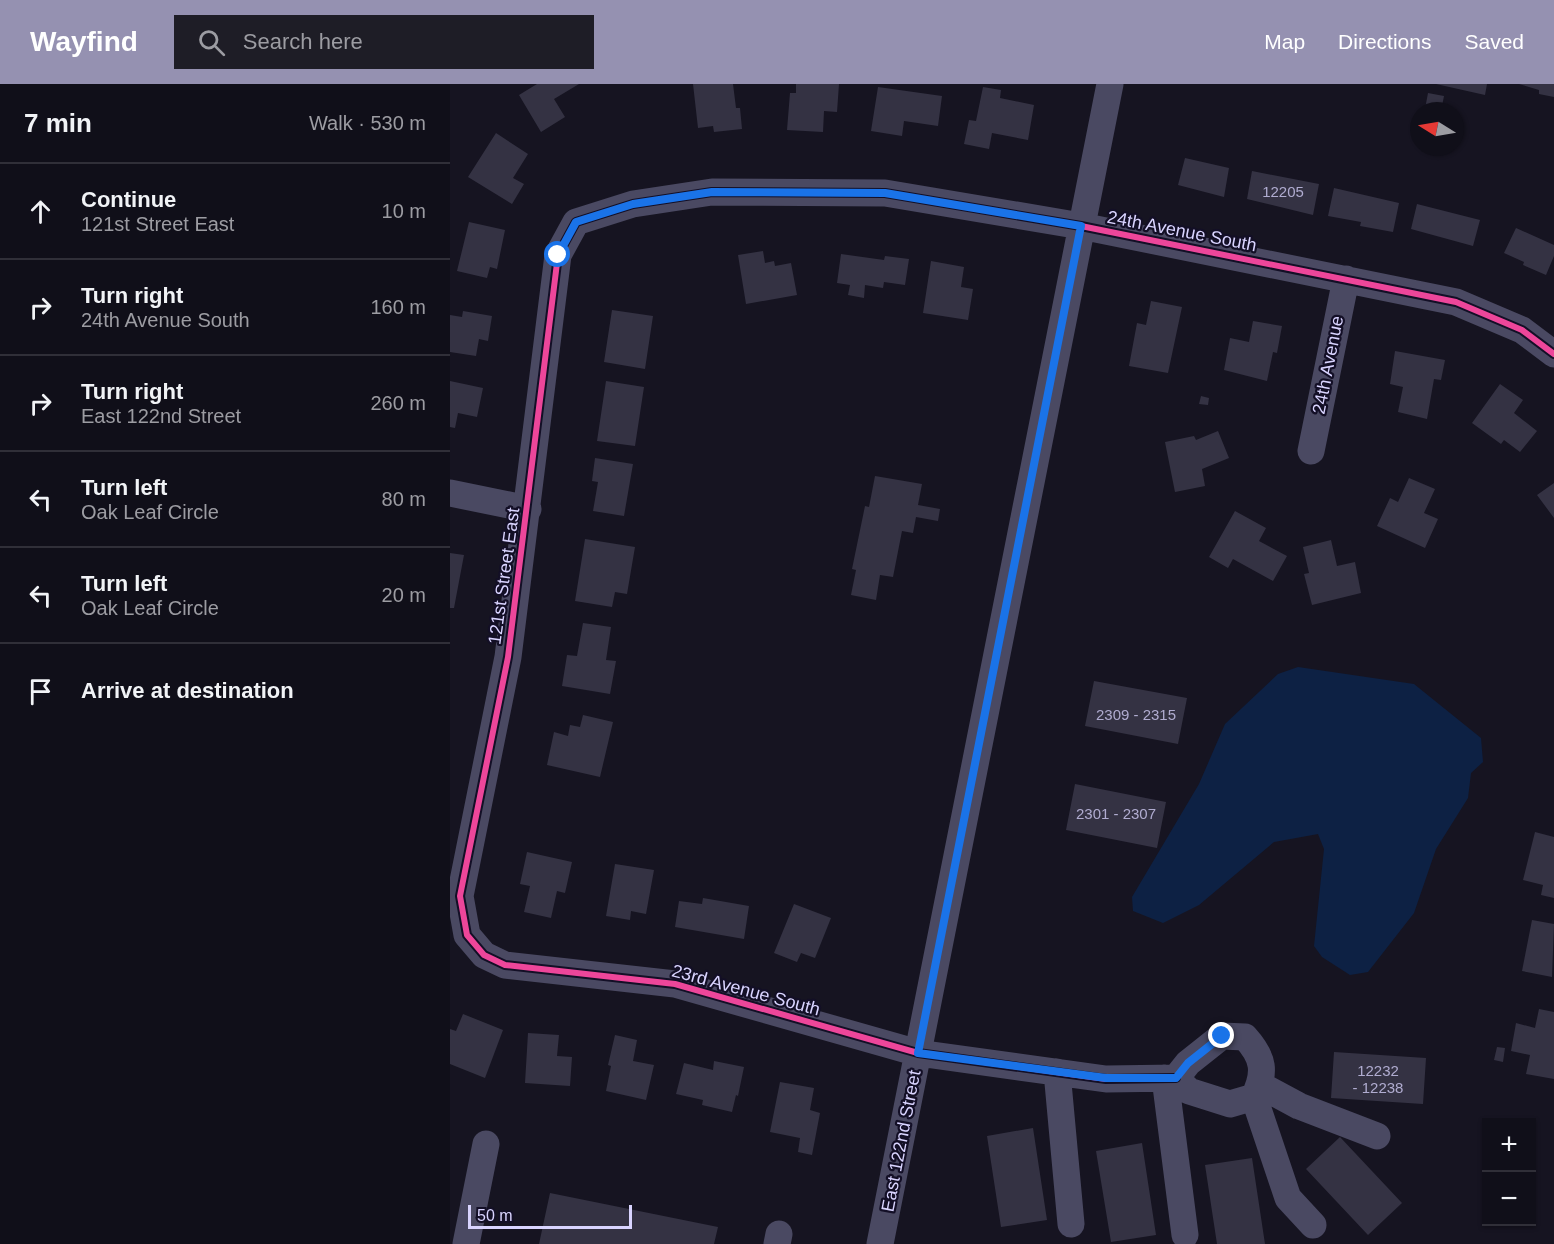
<!DOCTYPE html>
<html lang="en">
<head>
<meta charset="utf-8">
<style>
	:root { --surface:#100f19; --page:#1e1d26; --text:#f1f3f6; --muted:#9c9ca2; --line:#302f38; --accent:#9591b1 }
	body { margin:0; font-family:Helvetica,sans-serif; background:var(--page); color:var(--text) }
	.controls { position:absolute; right:18px; bottom:18px; display:grid; overflow:hidden; border-radius:0px; box-shadow:0 2px 4px #0004 }
	.controls button { width:54px; height:54px; display:grid; place-items:center; padding:0; border:0; border-bottom:2px solid var(--line); background:var(--surface); color:var(--text); font:30px sans-serif }
	.compass { position:absolute; left:960px; top:18px; width:54px; height:54px; border-radius:50%; background:var(--surface); box-shadow:0 2px 4px #0004; rotate:281deg }
	.scale { position:absolute; left:18px; bottom:15px; width:164px; box-sizing:border-box; padding-left:6px; border:3px solid #d9d4ff; border-top:0; font-size:16px; line-height:21px; white-space:nowrap; color:#d9d4ff; -webkit-text-stroke:4px #130f26; paint-order:stroke }
	.stop { position:absolute; width:18px; height:18px; margin:-14px; border:4px solid #1a73e8; border-radius:50%; background:#fff }
	.stop.end { background:#1a73e8; border-color:#fff; box-shadow:0 2px 6px #0008 }
	.list { margin:0; padding:0; list-style:none }
	h2 { display:flex; justify-content:space-between; align-items:center; height:78px; margin:0; padding:0 24px; font-size:26px }
	h2 small { font-size:20px; font-weight:400; color:var(--muted) }
	.list li { display:grid; grid-template-columns:39px 1fr auto; gap:18px; align-items:center; box-sizing:border-box; height:96px; padding:0 24px; border-top:2px solid var(--line) }
	.list b { display:block; font-size:22px; white-space:nowrap }
	.list p { margin:0; font-size:20px; white-space:nowrap; color:var(--muted) }
	.list em { font-size:20px; font-style:normal; color:var(--muted) }
	.icon { flex:none; width:33px; height:33px; fill:none; stroke:currentColor; stroke-width:2; stroke-linecap:round; stroke-linejoin:round }
	.map { position:relative; flex:none; width:1104px; height:1160px; overflow:hidden }
	header { display:flex; align-items:center; gap:36px; box-sizing:border-box; height:84px; padding:0 30px; background:var(--accent); color:#fff }
	header strong { font-size:28px }
	nav { display:flex; gap:33px; margin-inline-start:auto; font-size:21px }
	.search { width:420px; height:54px; background:var(--page); display:flex; align-items:center; gap:15px; box-sizing:border-box; padding:0 21px; border-radius:0px; color:var(--muted); font-size:22px }
	main { display:flex }
	aside { flex:1; background:var(--surface) }
	.map>svg:first-child { display:block }
</style>
</head>
<body>
<header>
<strong>Wayfind</strong>
<div class="search"><svg class="icon" aria-label="search" viewBox="0 0 24 24"><circle cx="10" cy="10" r="6"/><path d="M15 15l6 6"/></svg>Search here</div>
<nav><a>Map</a><a>Directions</a><a>Saved</a></nav>
</header>
<main>
<aside>
<h2>7 min<small>Walk · 530 m</small></h2>
<ul class="list">
<li><svg class="icon" aria-label="ahead" viewBox="0 0 24 24"><path d="M12 20V5M6 11l6-6 6 6"/></svg><div><b>Continue</b><p>121st Street East</p></div><em>10 m</em></li>
<li><svg class="icon" aria-label="right" viewBox="0 0 24 24"><path d="M7 20v-9h11M14 6l5 5-5 5"/></svg><div><b>Turn right</b><p>24th Avenue South</p></div><em>160 m</em></li>
<li><svg class="icon" aria-label="right" viewBox="0 0 24 24"><path d="M7 20v-9h11M14 6l5 5-5 5"/></svg><div><b>Turn right</b><p>East 122nd Street</p></div><em>260 m</em></li>
<li><svg class="icon" aria-label="left" viewBox="0 0 24 24"><path d="M17 20v-9H6M10 6l-5 5 5 5"/></svg><div><b>Turn left</b><p>Oak Leaf Circle</p></div><em>80 m</em></li>
<li><svg class="icon" aria-label="left" viewBox="0 0 24 24"><path d="M17 20v-9H6M10 6l-5 5 5 5"/></svg><div><b>Turn left</b><p>Oak Leaf Circle</p></div><em>20 m</em></li>
<li><svg class="icon" aria-label="arrive" viewBox="0 0 24 24"><path d="M6 21V4h12l-3 4 3 4H6"/></svg><div><b>Arrive at destination</b></div></li>
</ul>
</aside>
<div class="map">
<svg width="1104" height="1160" viewBox="0 0 1104 1160">
	<rect width="100%" height="100%" fill="#161421"/>
	<path fill="#0d2144" d="M848,583L964,600L1031,654L1033,678L1021,689L1018,714L986,765L964,829L918,888L900,891L872,873L864,862L874,765L868,750L824,758L749,821L713,839L683,827L682,813L749,700L775,640L828,590Z"/>
	<path fill="#343243" d="M87,0H129L104,15L115,33L91,48L69,11Z
		M243,0H283L286,24H290L292,45L264,48L263,42L248,44Z
		M346,0H389L387,28L374,27L373,48L337,46L340,9H346Z
		M986,0H1037L1035,11Z
		M1069,0H1104V13L1089,10V6Z
		M428,3L492,12L488,42L454,37L452,52L421,47Z
		M533,3L551,6L550,14L584,21L578,56L542,49L539,65L514,60L519,36L526,37Z
		M978,9L994,12L991,27L975,25Z
		M46,49L78,70L63,94L74,100L62,120L18,93Z
		M735,74L779,84L774,113L728,101Z
		M802,87L869,100L863,131L797,115Z
		M884,104L949,119L943,148L910,142L911,138L878,132Z
		M967,120L1030,136L1023,162L961,145Z
		M19,138L55,146L47,185L40,183L37,194L7,187Z
		M1066,144L1104,161V172L1096,191L1073,181L1074,178L1054,169Z
		M313,167L315,179L324,177L325,182L341,179L347,211L296,220L288,171Z
		M391,170L434,176L435,172L459,175L455,201L434,198L433,204L415,201L414,214L398,211L400,201L387,199Z
		M481,177L514,183L511,203L523,205L518,236L473,229Z
		M701,217L732,223L718,289L679,282L687,239L696,241Z
		M162,226L203,232L195,285L154,278Z
		M13,227L42,232L38,257L29,255L26,272L0,268V231L12,233Z
		M803,237L832,242L827,269L823,268L817,297L774,286L780,254L799,258Z
		M945,267L995,276L991,296L984,295L977,335L948,328L953,303L940,300Z
		M0,297L33,304L27,333L8,329L5,344L0,343Z
		M156,297L194,303L185,362L147,357Z
		M1050,300L1073,316L1064,329L1087,347L1070,368L1054,356L1051,360L1022,339Z
		M751,312L759,314L758,321L749,320Z
		M768,347L779,374L752,385L755,402L725,408L715,358L744,352L746,356Z
		M145,374L183,380L174,432L143,427L148,398L142,397Z
		M425,392L472,400L468,421L490,425L488,437L466,433L463,449L452,447L443,493L430,491L426,516L401,511L406,486L402,485L415,422L419,423Z
		M959,394L985,405L974,429L988,435L975,464L927,442L940,414L948,418Z
		M1104,399V434L1087,411Z
		M785,427L816,444L809,457L837,472L823,497L783,475L778,484L759,473Z
		M135,455L185,463L177,510L165,508L162,523L125,517Z
		M881,456L887,482L905,478L911,509L862,521L854,490L859,489L853,463Z
		M0,469L14,471L4,524H0Z
		M133,539L161,543L156,576L166,577L160,610L112,602L117,571L127,572Z
		M644,597L737,614L728,660L635,642Z
		M133,631L163,638L150,693L97,681L104,648L118,652L120,641L130,643Z
		M625,700L716,718L707,764L616,746Z
		M1085,748L1104,753V814L1091,811L1093,801L1073,796Z
		M77,768L122,778L115,809L107,807L101,834L74,828L80,802L70,800Z
		M165,780L204,786L196,830L181,827L180,836L156,832Z
		M253,814L299,822L294,855L225,843L229,817L252,820Z
		M344,820L381,834L365,874L351,869L347,878L324,869Z
		M1082,836L1104,840L1102,893L1072,887Z
		M1089,925L1104,928V995L1076,990L1080,971L1061,967L1066,939L1085,944Z
		M13,930L53,946L35,994L0,980V945L6,947Z
		M78,949L109,951L107,972L122,973L120,1002L75,999Z
		M165,951L187,956L183,977L204,981L196,1016L156,1007L161,982L158,981Z
		M1047,963L1055,964L1053,978L1044,976Z
		M884,968L976,974L973,1020L881,1014Z
		M264,977L294,983L288,1012L286,1011L282,1028L252,1021L253,1016L226,1010L234,979L263,986Z
		M330,998L364,1004L360,1026L370,1029L362,1071L348,1068L350,1054L320,1048Z
		M583,1044L597,1136L551,1143L537,1052Z
		M890,1053L952,1119L918,1151L856,1085Z
		M692,1059L706,1151L661,1158L646,1067Z
		M802,1074L815,1160H767L755,1081Z
		M100,1109L268,1143L264,1160H89Z"/>
	<g fill="none" stroke-linecap="round" stroke-linejoin="round">
		<path stroke="#4a4962" stroke-width="27" d="M861,367L896,195
			M0,409L78,425
			M772,952L795,953C814,974 816,988 804,1013L780,1020L739,1007L726,994L738,979Z
			M607,988L621,1140
			M715,994L735,1151
			M726,994L656,995L468,969L225,900L55,881L34,871L17,851L10,812L58,573L108,171L126,138L183,120L262,108L435,109L631,142L1006,218L1072,246L1104,270
			M810,1001L849,1022L927,1052
			M804,1013L838,1114L863,1141
			M16,1160L36,1060
			M327,1160L329,1150
			M430,1160L660,0"/>
		<g stroke="#130f26" stroke-width="10">
			<path id="cycleway" d="M726,994L656,995L468,969L225,900L55,881L34,871L17,851L10,812L58,573L108,171L126,138L183,120L262,108L435,109L631,142L1006,218L1072,246L1104,270"/>
		</g>
		<use href="#cycleway" stroke="#ed469a" stroke-width="6"/>
	</g>
	<g fill="none" stroke-linecap="round" stroke-linejoin="round">
		<path stroke="#1a73e8" stroke-width="8" d="M108,171L126,138L183,120L262,108L435,109L631,142L468,969L656,994H726L738,979L772,952"/>
	</g>
	<g text-anchor="middle" stroke-width="4.5" stroke-linejoin="round" paint-order="stroke">
		<g font-size="15" fill="#b0acd0">
			<text x="833" y="113">12205</text>
			<text x="686" y="636">2309 - 2315</text>
			<text x="666" y="735">2301 - 2307</text>
			<text x="928" y="992">12232<tspan x="928" dy="17">- 12238</tspan></text>
		</g>
		<g font-size="18" fill="#d9d4ff" stroke="#130f26">
			<text transform="translate(732 147) rotate(11)" y="6">24th Avenue South</text>
			<text transform="translate(878 281) rotate(-79)" y="6">24th Avenue</text>
			<text transform="translate(54 492) rotate(-82)" y="6">121st Street East</text>
			<text transform="translate(296 906) rotate(15)" y="6">23rd Avenue South</text>
			<text transform="translate(451 1057) rotate(-79)" y="6">East 122nd Street</text>
		</g>
	</g>
</svg>
<div class="controls">
<button>+</button>
<button>−</button>
</div>
<svg class="compass" viewBox="-18 -18 36 36"><path d="M0-13l5 13h-10z" fill="#e53935"/><path d="M0 13l5-13h-10z" fill="#9c9ca2"/></svg>
<div class="scale">50 m</div>
<div class="stop" style="left:108px;top:171px"></div>
<div class="stop end" style="left:772px;top:952px"></div>
</div>
</main>
</body>
</html>
